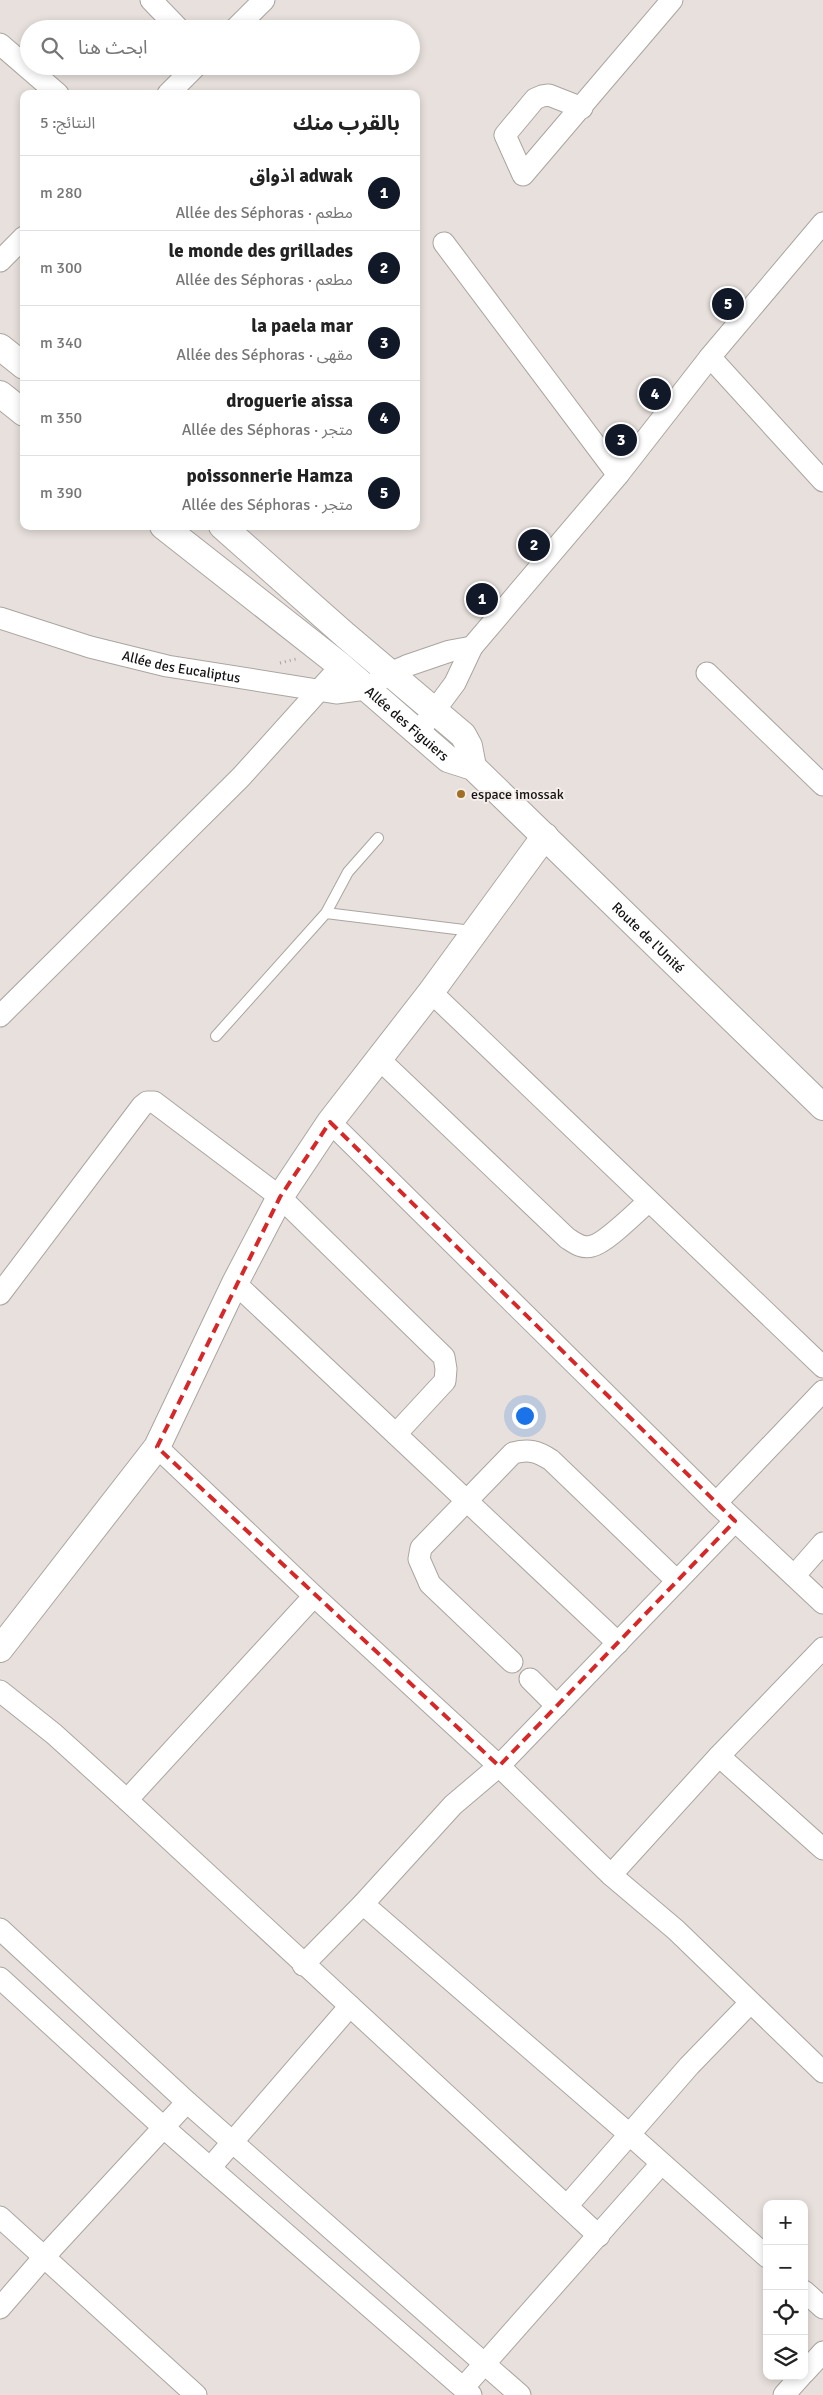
<!DOCTYPE html>
<html lang="ar">
<head>
<meta charset="utf-8">
<style>
	:root { --surface:#fff; --page:#f2f2f2; --text:#222; --muted:#767676; --line:#e0e0e0; --accent:#111827 }
	body { margin:0; font-family:Signika,"Noto Sans Arabic",sans-serif; background:var(--page); color:var(--text); direction:rtl }
	.controls { position:absolute; right:15px; bottom:15px; display:grid; overflow:hidden; border-radius:10px; box-shadow:0 2px 8px #0003 }
	.controls button { width:45px; height:45px; display:grid; place-items:center; padding:0; border:0; border-bottom:1px solid var(--line); background:var(--surface); color:var(--text); font:25px sans-serif }
	.you { position:absolute; left:524px; top:1415px; width:18px; height:18px; margin:-12px; border:4px solid #fff; border-radius:50%; background:#1a73e8; box-shadow:0 0 0 8px #1a73e833 }
	.badge { display:grid; place-items:center; width:32px; height:32px; border-radius:50%; background:var(--accent); color:#fff; font-size:16px; font-weight:700 }
	.pin { position:absolute; translate:-50% -50%; border:2px solid #fff; box-shadow:0 1px 5px #0006 }
	.list { margin:0; padding:0; list-style:none }
	h2 { display:flex; justify-content:space-between; align-items:center; height:65px; margin:0; padding:0 20px; font-size:21px }
	h2 small { font-size:16px; font-weight:400; color:var(--muted) }
	.list li { display:grid; grid-template-columns:32px 1fr auto; gap:15px; align-items:center; box-sizing:border-box; height:75px; padding:0 20px; border-top:1px solid var(--line) }
	.list b { display:block; font-size:19px; white-space:nowrap }
	.list p { margin:0; font-size:16px; white-space:nowrap; color:var(--muted) }
	.list em { font-size:16px; font-style:normal; color:var(--muted) }
	.icon { flex:none; width:28px; height:28px; fill:none; stroke:currentColor; stroke-width:2; stroke-linecap:round; stroke-linejoin:round }
	.map { position:relative; flex:none; width:823px; height:2395px; overflow:hidden; direction:ltr }
	.search { position:absolute; background:var(--surface); box-shadow:0 2px 8px #0003; left:20px; top:20px; width:400px; height:55px; display:flex; align-items:center; gap:12px; box-sizing:border-box; padding:0 18px; border-radius:28px; color:var(--muted); font-size:19px }
	.panel { position:absolute; background:var(--surface); box-shadow:0 2px 8px #0003; left:20px; top:90px; width:400px; height:440px; border-radius:10px; direction:rtl }
	.map>svg:first-child { display:block }
</style>
</head>
<body>
<div class="map">
<svg width="823" height="2395" viewBox="0 0 823 2395">
	<rect width="100%" height="100%" fill="#e7e0dc"/>
	<g fill="none" stroke-linecap="round" stroke-linejoin="round">
		<g stroke="#aba5a1" stroke-width="12">
			<path id="service" d="M378,838L348,872L326,913L472,931
				M216,1036L326,913"/>
		</g>
		<g stroke="#aba5a1" stroke-width="23">
			<g id="minor">
				<path d="M151,0L179,29"/>
				<path d="M235,29L264,0"/>
				<path d="M0,44L58,94"/>
				<path d="M168,94L196,66"/>
				<path d="M582,108L549,95L542,96L535,99L505,135L523,175L672,0"/>
				<path d="M444,243L618,475"/>
				<path d="M0,261L24,237"/>
				<path d="M710,357L823,481"/>
				<path id="s1" d="M0,618L90,647L167,666L336,693L366,689L390,673L406,666L450,651L472,647"/>
				<path d="M707,673L823,785"/>
				<path d="M426,722L455,683L472,647L618,475L710,357L823,223"/>
				<path d="M431,992L823,1367"/>
				<path d="M0,1016L241,777L341,666"/>
				<path d="M379,1059L567,1238C575,1243 582,1249 592,1246C606,1243 636,1212 648,1202"/>
				<path d="M330,1122L716,1503L823,1603"/>
				<path d="M235,1283L618,1643"/>
				<path d="M0,1294L142,1106L147,1102H154L280,1197L444,1357L446,1369L445,1381L396,1434"/>
				<path d="M157,1447L314,1596L499,1766L611,1875L676,1930L823,2072"/>
				<path d="M716,1503L823,1391"/>
				<path d="M795,1575L823,1543"/>
				<path d="M512,1662L430,1584L419,1559L421,1548L513,1453C529,1449 537,1451 551,1460L677,1581"/>
				<path d="M530,1679L557,1706"/>
				<path d="M0,1691L54,1734L127,1800L599,2236"/>
				<path d="M719,1756L823,1849"/>
				<path d="M127,1800L314,1596"/>
				<path d="M611,1875L719,1756L823,1648"/>
				<path d="M363,1904L629,2134L767,2257"/>
				<path d="M0,1929L187,2102L520,2395"/>
				<path d="M303,1965L363,1904L453,1805L499,1766L735,1521"/>
				<path d="M0,1978L163,2127L471,2395"/>
				<path d="M210,2168L350,2006"/>
				<path d="M567,2206L689,2066L750,2003"/>
				<path d="M0,2217L196,2395"/>
				<path d="M804,2291L823,2308"/>
				<path d="M0,2308L44,2257L187,2102"/>
				<path d="M804,2373L823,2352"/>
				<path d="M463,2388L661,2164"/>
				<path d="M784,2395L801,2376"/>
			</g>
		</g>
		<g stroke="#aba5a1" stroke-width="28">
			<g id="tertiary">
				<path d="M0,347L24,366"/>
				<path d="M0,394L24,413"/>
				<path id="s2" d="M163,526L341,666L448,759L473,767L823,1107"/>
				<path d="M222,526L345,635L463,735L469,746L473,767"/>
				<path d="M0,1649L157,1447L235,1283L280,1197L330,1122L431,992L545,836"/>
			</g>
		</g>
		<path stroke="#a7a29f" stroke-width="3" stroke-dasharray="1 4" stroke-linecap="butt" d="M280,663L296,659"/>
		<use href="#service" stroke="#fff" stroke-width="10"/>
		<use href="#minor" stroke="#fff" stroke-width="21"/>
		<use href="#tertiary" stroke="#fff" stroke-width="26"/>
	</g>
	<path fill="none" stroke="#d62828" stroke-width="4" stroke-dasharray="10 6" stroke-linejoin="round" d="M330,1122L735,1521L499,1766L157,1447L280,1197Z"/>
	<circle fill="#a06f24" stroke="#f4ede9" stroke-width="2" cx="461" cy="794" r="5"/>
	<g text-anchor="middle" stroke-width="4" stroke-linejoin="round" paint-order="stroke">
		<g font-size="14" fill="#151312" stroke="#f4ede9">
			<text dy="5" stroke="none"><textPath href="#s1" startOffset="188">Allée des Eucaliptus</textPath></text>
			<text dy="5" stroke="none"><textPath href="#s2" startOffset="314">Allée des Figuiers</textPath></text>
			<text dy="5" stroke="none"><textPath href="#s2" startOffset="639">Route de l'Unité</textPath></text>
		</g>
		<g font-size="14" fill="#151312" stroke="#f4ede9" text-anchor="start">
			<text x="471" y="799">espace imossak</text>
		</g>
	</g>
</svg>
<div class="controls">
<button>+</button>
<button>−</button>
<button><svg class="icon" aria-label="locate" viewBox="0 0 24 24"><circle cx="12" cy="12" r="6"/><path d="M12 2v4M12 18v4M2 12h4M18 12h4"/></svg></button>
<button><svg class="icon" aria-label="layers" viewBox="0 0 24 24"><path d="M12 4l9 5-9 5-9-5zM3 14l9 5 9-5"/></svg></button>
</div>
<div class="you"></div>
<div class="pin badge" style="left:482px;top:599px">1</div>
<div class="pin badge" style="left:534px;top:545px">2</div>
<div class="pin badge" style="left:621px;top:440px">3</div>
<div class="pin badge" style="left:655px;top:394px">4</div>
<div class="pin badge" style="left:728px;top:304px">5</div>
<div class="search"><svg class="icon" aria-label="search" viewBox="0 0 24 24"><circle cx="10" cy="10" r="6"/><path d="M15 15l6 6"/></svg>ابحث هنا</div>
<section class="panel">
<h2>بالقرب منك<small>النتائج: 5</small></h2>
<ul class="list">
<li><span class="badge">1</span><div><b>adwak اذواق</b><p>مطعم · Allée des Séphoras</p></div><em>280 m</em></li>
<li><span class="badge">2</span><div><b>le monde des grillades</b><p>مطعم · Allée des Séphoras</p></div><em>300 m</em></li>
<li><span class="badge">3</span><div><b>la paela mar</b><p>مقهى · Allée des Séphoras</p></div><em>340 m</em></li>
<li><span class="badge">4</span><div><b>droguerie aissa</b><p>متجر · Allée des Séphoras</p></div><em>350 m</em></li>
<li><span class="badge">5</span><div><b>poissonnerie Hamza</b><p>متجر · Allée des Séphoras</p></div><em>390 m</em></li>
</ul>
</section>
</div>
</body>
</html>
